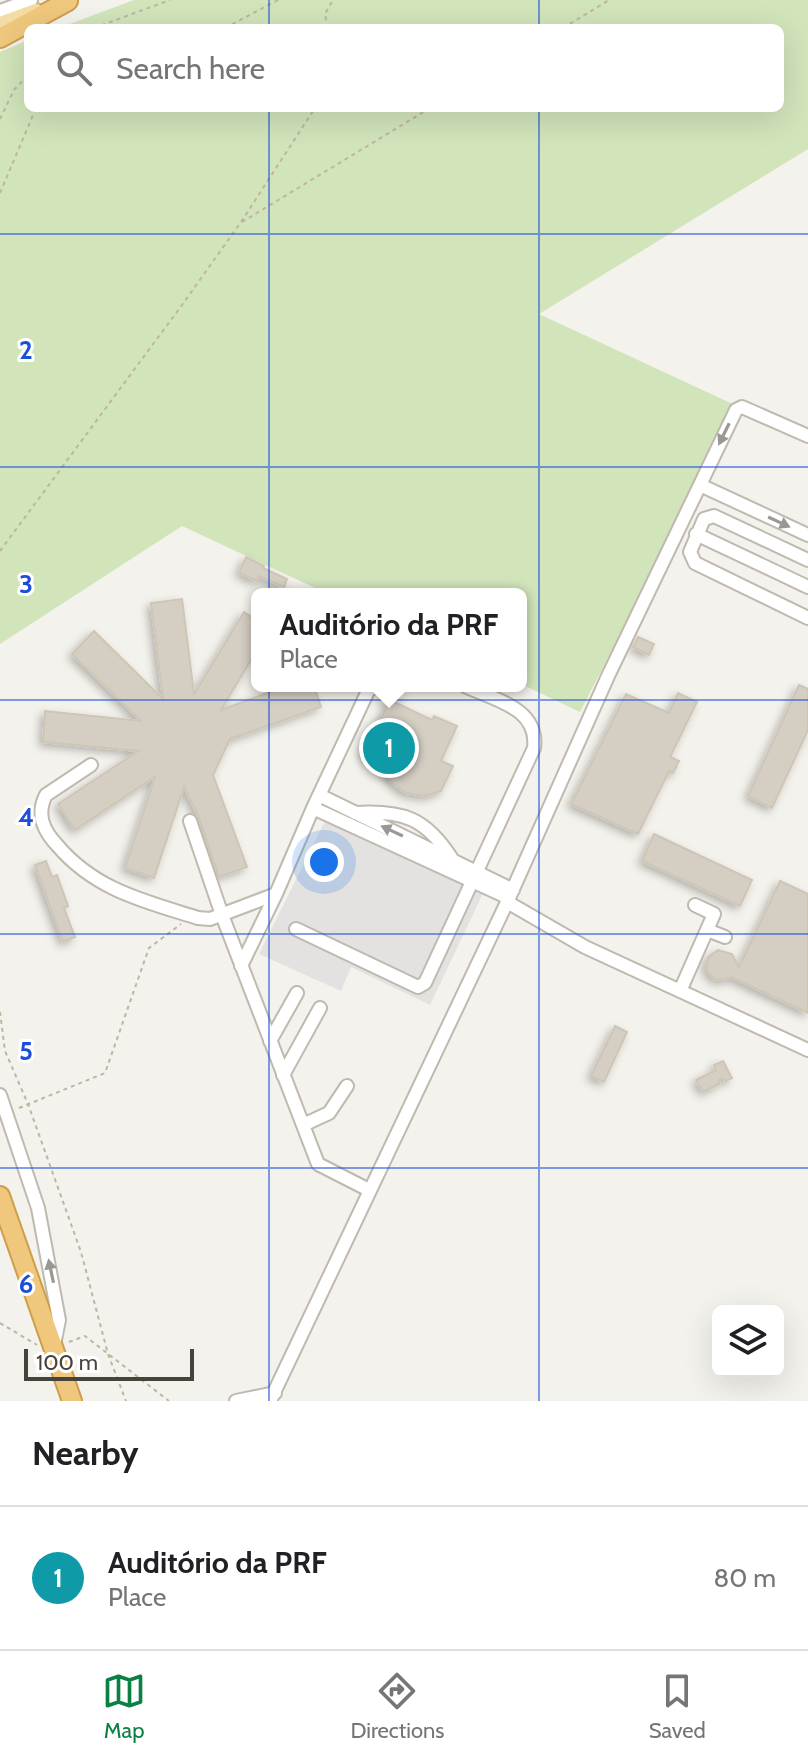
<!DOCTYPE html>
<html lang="en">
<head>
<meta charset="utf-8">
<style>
	:root { --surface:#fff; --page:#f2f2f2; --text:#202124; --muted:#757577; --line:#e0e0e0; --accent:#0b8043 }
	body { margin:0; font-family:Cabin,sans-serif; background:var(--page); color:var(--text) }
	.controls { position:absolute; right:24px; bottom:24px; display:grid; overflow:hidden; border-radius:12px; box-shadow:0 8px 32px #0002 }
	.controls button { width:72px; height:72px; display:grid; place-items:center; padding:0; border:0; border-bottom:2px solid var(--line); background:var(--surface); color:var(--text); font:40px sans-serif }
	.scale { position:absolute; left:24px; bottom:20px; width:170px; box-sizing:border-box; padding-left:8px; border:4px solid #48433a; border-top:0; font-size:22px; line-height:28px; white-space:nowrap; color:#48433a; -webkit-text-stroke:6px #fff; paint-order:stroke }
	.you { position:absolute; left:324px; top:862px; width:28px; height:28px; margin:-20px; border:6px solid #fff; border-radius:50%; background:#1a73e8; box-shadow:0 0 0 12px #1a73e833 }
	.badge { display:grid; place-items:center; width:52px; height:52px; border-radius:50%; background:var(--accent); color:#fff; font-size:26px; font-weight:700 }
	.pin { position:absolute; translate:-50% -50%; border:4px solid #fff; box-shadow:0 2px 8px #0006 }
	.popup { position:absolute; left:251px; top:588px; width:276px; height:104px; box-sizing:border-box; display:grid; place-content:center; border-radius:12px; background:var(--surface); filter:drop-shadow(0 2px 6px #0005); font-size:26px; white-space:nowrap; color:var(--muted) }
	.popup b { font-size:30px; color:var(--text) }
	.popup::after { content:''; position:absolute; left:50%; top:100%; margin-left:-16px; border:16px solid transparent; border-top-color:var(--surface) }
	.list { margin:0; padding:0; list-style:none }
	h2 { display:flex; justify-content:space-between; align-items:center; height:104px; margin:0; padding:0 32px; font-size:34px }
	h2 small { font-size:26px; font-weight:400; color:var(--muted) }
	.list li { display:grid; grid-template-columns:52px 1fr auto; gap:24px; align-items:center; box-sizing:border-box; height:144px; padding:0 32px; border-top:2px solid var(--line) }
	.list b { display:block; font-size:30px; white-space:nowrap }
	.list p { margin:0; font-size:26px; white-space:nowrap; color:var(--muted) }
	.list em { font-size:26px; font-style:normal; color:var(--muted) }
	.icon { flex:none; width:44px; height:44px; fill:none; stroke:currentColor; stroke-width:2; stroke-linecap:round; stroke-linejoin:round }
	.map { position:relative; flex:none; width:808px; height:1401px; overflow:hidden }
	.search { position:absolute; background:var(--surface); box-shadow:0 8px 32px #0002; left:24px; right:24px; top:24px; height:88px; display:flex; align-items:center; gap:20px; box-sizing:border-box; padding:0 28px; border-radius:12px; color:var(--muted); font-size:30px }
	.sheet { height:248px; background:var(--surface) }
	nav { display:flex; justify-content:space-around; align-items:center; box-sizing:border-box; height:112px; border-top:2px solid var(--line); background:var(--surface); font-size:22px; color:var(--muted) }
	nav a { display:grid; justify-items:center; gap:4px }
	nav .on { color:var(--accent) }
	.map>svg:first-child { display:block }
</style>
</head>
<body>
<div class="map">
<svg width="808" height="1401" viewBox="0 0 808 1401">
	<defs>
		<filter id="shadow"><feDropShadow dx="-3.5" dy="3.5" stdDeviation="4" flood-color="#0004"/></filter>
	</defs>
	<rect width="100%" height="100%" fill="#f4f2ec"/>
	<path fill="#d1e4ba" d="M134,0H808V149L539,314L737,406L580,712L521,684V594H328L182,526L0,644V52L28,40V108H780V28H59Z"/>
	<path fill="#e4e2e0" d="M326,819L486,887L430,1005L351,967L341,991L259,954Z"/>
	<path fill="#d5cec3" stroke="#cfc5b6" stroke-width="2" filter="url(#shadow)" d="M246,557L264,566L263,568L287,579L284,587L259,576L257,581L239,573Z
		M182,599L194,694L244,612L257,621V650L221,710L286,686H314L321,707L230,739L213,775L247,867L219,877L199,818L184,787L154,878L125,868L155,777L75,830L58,804L138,751L43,742L45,711L141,721L72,654L94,631L163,699L151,603Z
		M638,637L654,644L649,655L633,647Z
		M799,685L808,689V730L772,808L748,796Z
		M678,693L697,702L670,757L679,761L673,773L669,771L638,834L571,804L626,694L669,713Z
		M390,700L432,720L434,716L457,726L441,761L453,766L441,791L426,796L406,793L392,783L381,762L364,754Z
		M654,834L752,880L740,906L642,861Z
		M46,861L52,877L57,875L68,906L64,908L75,937L63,942L35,865Z
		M780,881L808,894V1013L731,977L723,980L714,979L706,969L708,957L718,950L732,954L739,967Z
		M615,1026L627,1032L604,1082L591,1076Z
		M723,1061L732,1078L726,1081L720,1079L719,1084L703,1092L696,1080L716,1070L714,1065Z"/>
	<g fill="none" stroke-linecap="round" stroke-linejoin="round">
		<g stroke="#bfb9af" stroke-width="16">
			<path id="minor" d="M0,11L31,0
				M700,485L808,535
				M696,534L808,587
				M808,560L714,516L704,519L690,552L695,563L808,618
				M91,765L46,795C36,814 43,830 57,845C95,890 144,901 198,918L210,919L276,894L241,966
				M319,795L513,890
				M313,808L509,898
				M355,813C403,810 426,818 452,859
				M190,821L222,915L318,1164L369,1190
				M276,894L313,808L368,691L374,686
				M507,902L585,947L808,1050
				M296,929L418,987L425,983L534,748C539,708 495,700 465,686
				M707,930L725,937
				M680,991L714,914L695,905
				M270,1041L297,993
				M283,1075L320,1008
				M0,1095L38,1208L59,1320L54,1345
				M303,1125L329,1113L347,1086
				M236,1401L275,1393
				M270,1401L509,898L608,676L736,410L742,407L808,436"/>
		</g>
		<g stroke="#d8ba76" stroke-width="20">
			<path id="major" d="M0,25L36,12"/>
		</g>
		<g stroke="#ce9e4d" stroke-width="22">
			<path id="highway" d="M0,38L68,1
				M0,1196L72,1401"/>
		</g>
		<path stroke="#bfb5a2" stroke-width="2" stroke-dasharray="4 4" stroke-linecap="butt" d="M94,28L170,0
			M225,28L278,0
			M328,28L325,14L333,0
			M563,28L609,0
			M0,119L14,90L28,75
			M0,193L36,108
			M242,222L430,108
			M0,551L182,305L241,222L315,108
			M0,1012L5,1051L28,1104L81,1252L108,1354L126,1401
			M19,1108L105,1073L149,948L181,924
			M0,1323L37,1345
			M69,1342L85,1336L169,1401"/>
		<use href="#minor" stroke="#fff" stroke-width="12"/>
		<use href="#major" stroke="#f4dda5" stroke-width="16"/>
		<use href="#highway" stroke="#efc87d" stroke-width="18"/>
	</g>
	<defs><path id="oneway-solid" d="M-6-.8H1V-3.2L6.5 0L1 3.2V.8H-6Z" transform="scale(2)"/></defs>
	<g fill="#9a9893">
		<use href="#oneway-solid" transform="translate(724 434) rotate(116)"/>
		<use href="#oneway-solid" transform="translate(779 522) rotate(25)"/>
		<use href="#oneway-solid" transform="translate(392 831) rotate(-155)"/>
		<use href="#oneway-solid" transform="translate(51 1271) rotate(-102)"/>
	</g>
	<path fill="none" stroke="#1d4ed8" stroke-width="2" stroke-opacity="0.55" d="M269,0V28M539,0V28M269,108V1401M539,108V1401M0,234H808M0,467H808M0,700H808M0,934H808M0,1168H808"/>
	<g font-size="26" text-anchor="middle" font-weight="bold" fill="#1d4ed8" stroke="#fff" stroke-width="6" stroke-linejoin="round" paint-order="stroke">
		<text x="26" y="359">2</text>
		<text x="26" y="593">3</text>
		<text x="26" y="826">4</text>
		<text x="26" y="1060">5</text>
		<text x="26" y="1293">6</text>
	</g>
</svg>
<div class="controls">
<button><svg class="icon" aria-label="layers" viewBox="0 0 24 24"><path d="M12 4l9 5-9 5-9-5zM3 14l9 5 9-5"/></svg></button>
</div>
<div class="scale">100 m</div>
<div class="you"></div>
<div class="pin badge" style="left:389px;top:748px;background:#0f9aa8">1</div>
<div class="popup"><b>Auditório da PRF</b>Place</div>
<div class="search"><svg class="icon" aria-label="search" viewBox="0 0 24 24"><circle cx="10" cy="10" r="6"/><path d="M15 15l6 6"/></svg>Search here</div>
</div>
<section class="sheet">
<h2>Nearby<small></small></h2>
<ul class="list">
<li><span class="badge" style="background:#0f9aa8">1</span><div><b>Auditório da PRF</b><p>Place</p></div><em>80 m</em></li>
</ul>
</section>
<nav>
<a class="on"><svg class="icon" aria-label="map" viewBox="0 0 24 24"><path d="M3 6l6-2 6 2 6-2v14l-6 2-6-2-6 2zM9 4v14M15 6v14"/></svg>Map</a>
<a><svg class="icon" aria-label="directions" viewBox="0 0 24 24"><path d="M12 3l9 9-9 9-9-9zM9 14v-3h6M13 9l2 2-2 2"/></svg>Directions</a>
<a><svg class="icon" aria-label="saved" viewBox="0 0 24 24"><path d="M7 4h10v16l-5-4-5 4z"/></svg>Saved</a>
</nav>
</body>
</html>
